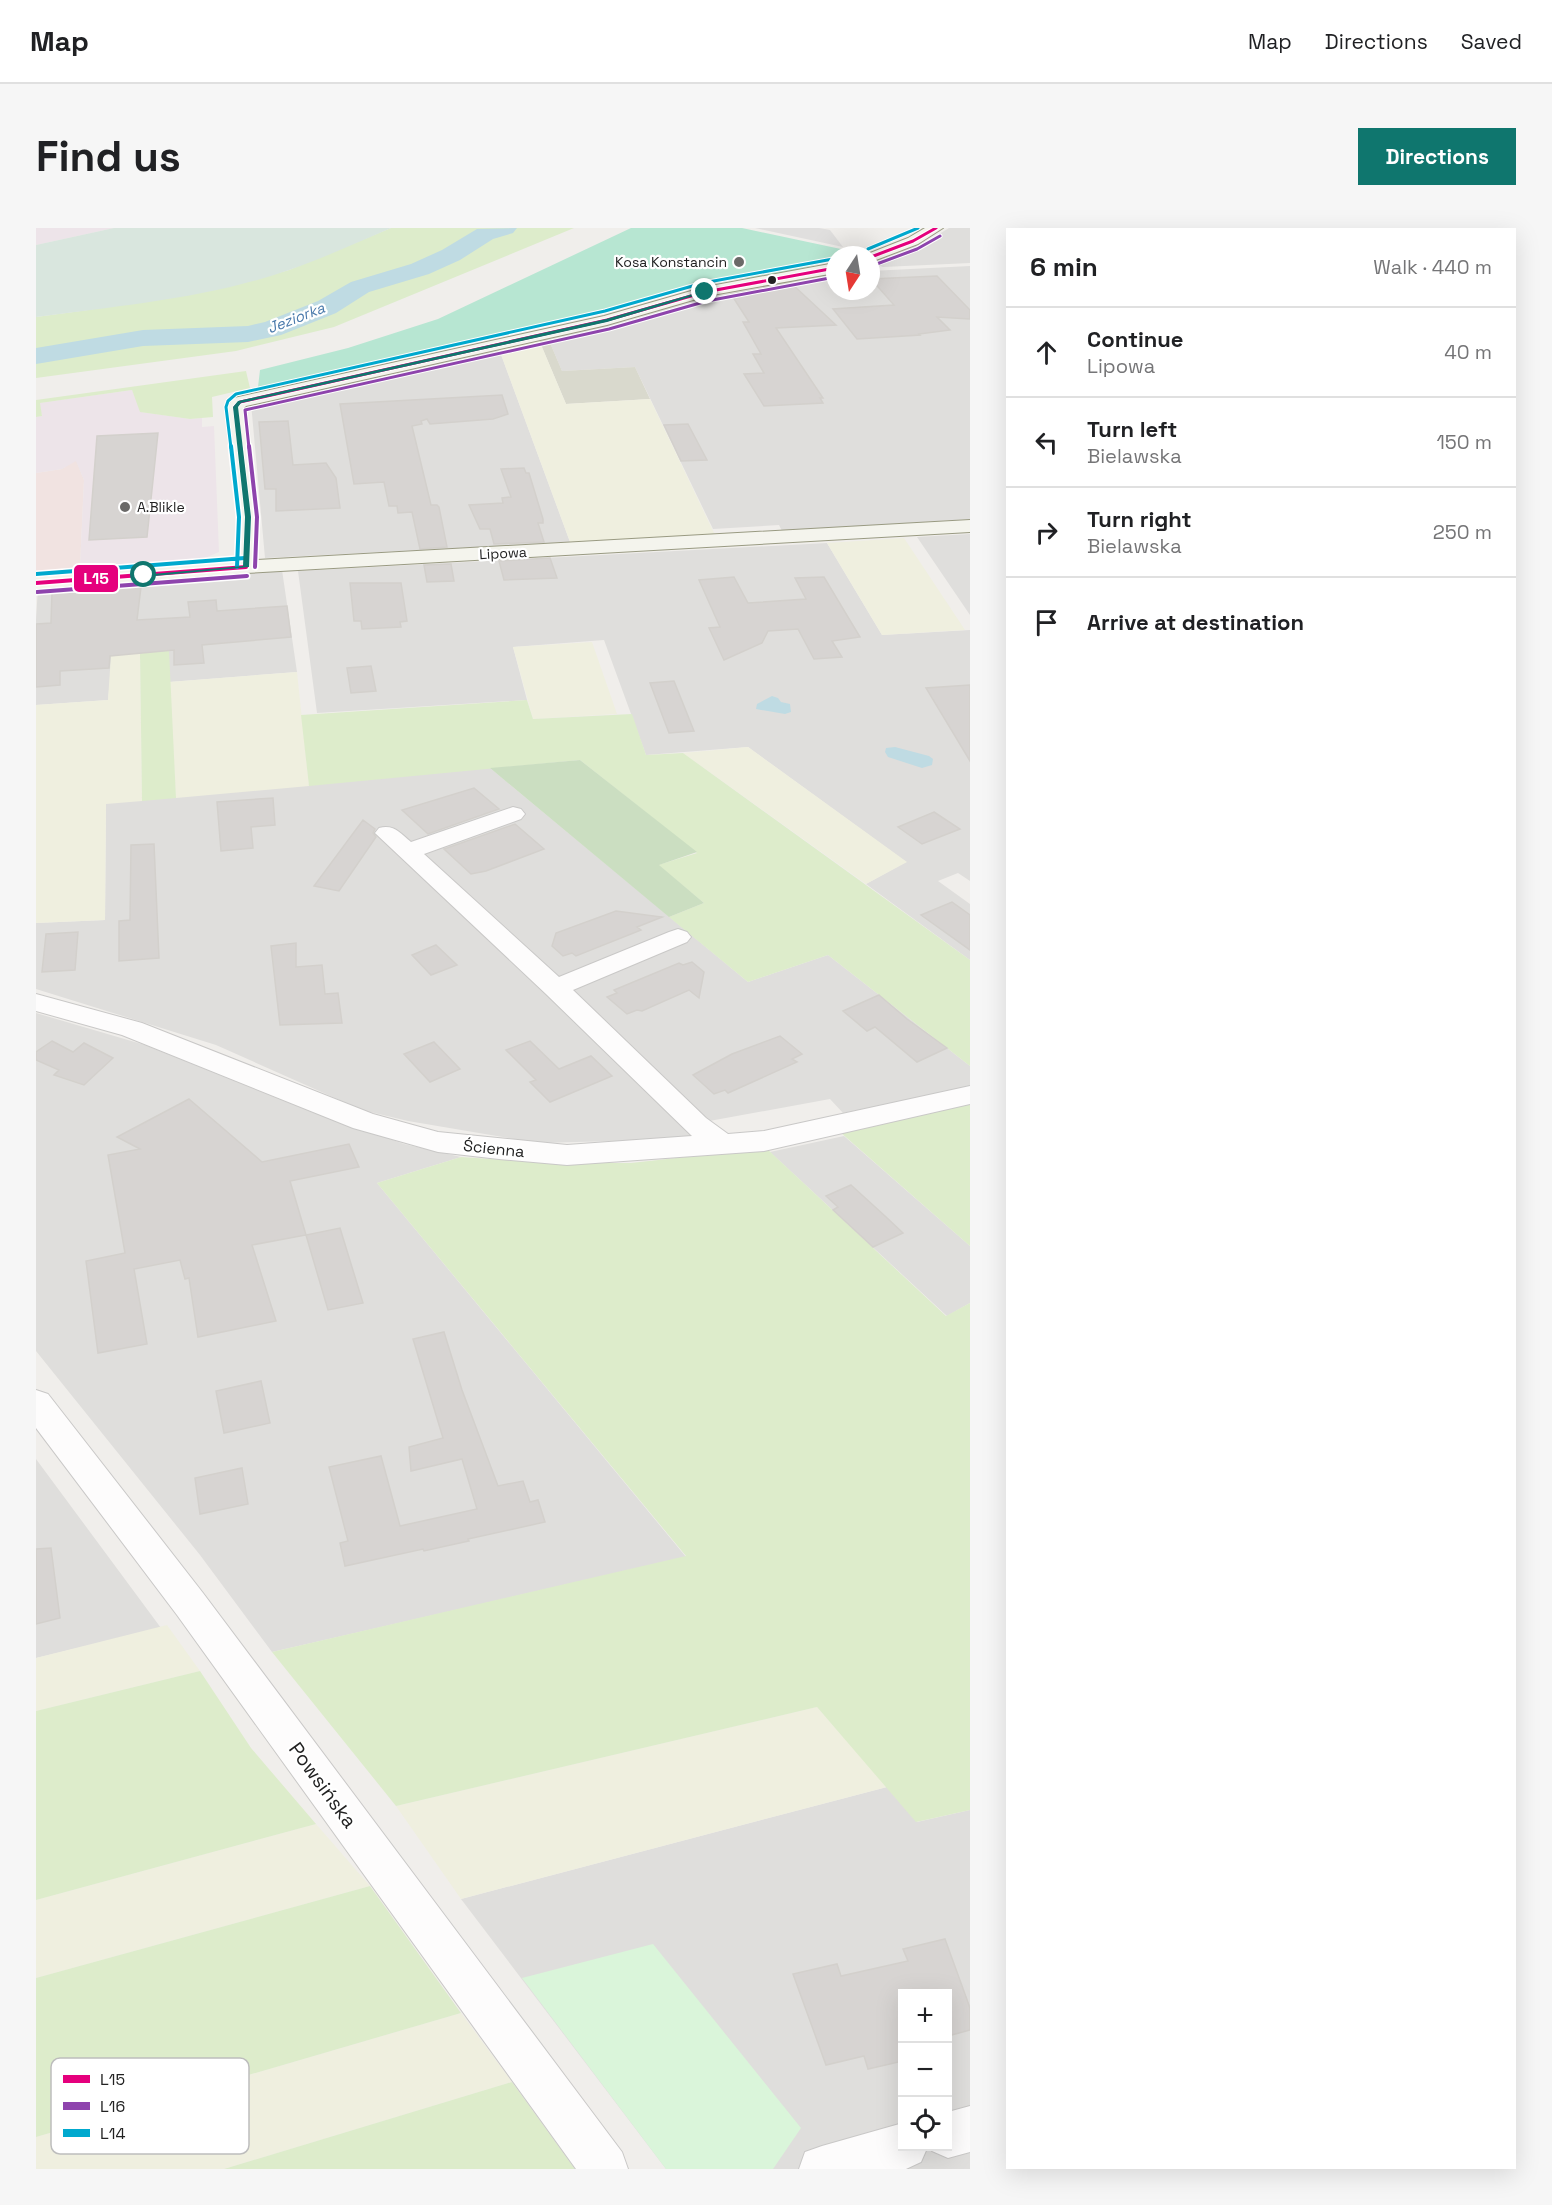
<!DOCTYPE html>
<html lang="en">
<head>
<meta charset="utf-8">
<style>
	:root { --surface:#fff; --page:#f6f6f6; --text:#202124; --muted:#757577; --line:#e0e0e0; --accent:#0f766e }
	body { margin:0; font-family:"Space Grotesk",sans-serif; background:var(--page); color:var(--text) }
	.controls { position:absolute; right:18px; bottom:18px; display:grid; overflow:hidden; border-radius:0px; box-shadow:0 6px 24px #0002 }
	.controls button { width:54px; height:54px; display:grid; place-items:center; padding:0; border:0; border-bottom:2px solid var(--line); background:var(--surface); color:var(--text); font:30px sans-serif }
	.compass { position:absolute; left:790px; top:18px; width:54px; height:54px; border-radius:50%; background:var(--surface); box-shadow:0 6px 24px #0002; rotate:192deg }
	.stop { position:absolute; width:18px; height:18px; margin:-14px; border:4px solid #0f766e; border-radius:50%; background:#fff }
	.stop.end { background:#0f766e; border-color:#fff; box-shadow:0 2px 6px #0008 }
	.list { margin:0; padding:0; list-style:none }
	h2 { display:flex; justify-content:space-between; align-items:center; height:78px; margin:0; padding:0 24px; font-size:26px }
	h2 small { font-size:20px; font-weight:400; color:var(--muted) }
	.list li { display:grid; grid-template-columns:39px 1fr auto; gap:18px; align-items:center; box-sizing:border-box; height:90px; padding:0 24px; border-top:2px solid var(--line) }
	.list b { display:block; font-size:22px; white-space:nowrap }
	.list p { margin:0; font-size:20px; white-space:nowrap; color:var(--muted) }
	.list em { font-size:20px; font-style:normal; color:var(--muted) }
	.icon { flex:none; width:33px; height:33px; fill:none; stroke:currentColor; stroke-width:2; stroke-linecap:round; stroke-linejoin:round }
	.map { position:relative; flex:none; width:934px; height:1941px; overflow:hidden; border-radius:0px }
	header { display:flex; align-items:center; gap:36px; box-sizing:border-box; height:84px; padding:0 30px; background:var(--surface); border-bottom:2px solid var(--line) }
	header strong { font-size:28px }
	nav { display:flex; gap:33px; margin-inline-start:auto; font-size:21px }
	.intro { display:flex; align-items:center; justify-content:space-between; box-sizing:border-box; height:144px; padding:0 36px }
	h1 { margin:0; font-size:42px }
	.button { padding:15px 27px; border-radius:0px; background:var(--accent); color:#fff; font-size:21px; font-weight:700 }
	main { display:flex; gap:36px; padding:0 36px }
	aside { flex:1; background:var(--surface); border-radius:0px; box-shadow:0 6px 24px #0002 }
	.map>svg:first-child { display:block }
</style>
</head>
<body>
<header>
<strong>Map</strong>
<nav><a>Map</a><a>Directions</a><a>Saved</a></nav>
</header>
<div class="intro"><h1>Find us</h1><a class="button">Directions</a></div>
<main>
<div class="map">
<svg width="934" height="1941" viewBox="0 0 934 1941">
	<rect width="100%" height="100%" fill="#f0eeeb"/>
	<path fill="#dfdedc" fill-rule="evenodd" d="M913,0H934V35L847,39L835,35L895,11Z
		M934,38V291L746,303L743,297L677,301L599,139L526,143L512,110L594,92L660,71L741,55L799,46V63H835V43Z
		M463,121L534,314L229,330L215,175L338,148L348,149L360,147L363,143Z
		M934,306V387L881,309Z
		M791,315L846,407L934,402V653L922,645L902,653L934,676V732L830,656L870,634L712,519L610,527L568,412L477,419L491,472L281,485L262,343Z
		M246,342L261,444L133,454V422L75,440L72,472L0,477V391L2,360Z
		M454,540L712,754L792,727L934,838V859L807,885L794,871L646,898L657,911L502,915L372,893L326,882L180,817L0,761V695L69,692L70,575Z
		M0,785L109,817L271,882L368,916L425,929L341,955L650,1329L236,1424L164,1327L0,1123Z
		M808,908L934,1018V1075L911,1088L734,924Z
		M0,1231L125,1400L0,1430Z
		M851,1559L881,1594L934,1582V1941H630L425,1671ZM867,1766H912V1918H867Z"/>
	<path fill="#f1e3e1" d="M40,232L48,252L44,339L0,343V245L26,241Z"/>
	<path fill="#ede4e9" d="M0,0H78L0,17Z
		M96,162L105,184L154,191L166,190V199L178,198L183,324L169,330L44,339L48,252L40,233L26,241L0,245V189L6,188L3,175Z"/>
	<path fill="#d9d9cd" d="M512,110L526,143L599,139L614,171L530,176L503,112Z"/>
	<path fill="#efefdf" d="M503,112L530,176L614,171L679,307L534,314L463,121Z
		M868,310L929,402L846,407L791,315Z
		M556,414L581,486L497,491L477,419Z
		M104,424L106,573L70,576L69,692L0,695V477L72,472L75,427Z
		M261,444L273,558L140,570L133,454Z
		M712,519L871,634L830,656L647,525Z
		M131,1397L164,1443L0,1483V1430Z
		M781,1479L851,1559L425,1671L360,1578Z
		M280,1596L334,1658L0,1750V1672Z
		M425,1785L476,1854L188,1941H0V1909Z"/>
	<path fill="#ddeccb" d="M355,0H538L298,99L200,123L0,150V89L52,82L217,52L253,42Z
		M210,143L214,160L176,169L177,189L154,191L104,184L96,162L4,175L6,188L0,189V172Z
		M133,422L140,570L106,573L104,424Z
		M491,472L497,491L596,486L610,527L647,525L934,732V838L792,727L712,754L633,689L668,675L622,637L661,625L544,532L273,558L265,487Z
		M934,875V1018L804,904Z
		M730,920L910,1088L934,1075V1582L880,1594L781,1479L360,1578L236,1424L650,1328L341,955L425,929L519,935H595Z
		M164,1443L215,1520L280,1596L0,1672V1483Z
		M334,1658L425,1785L0,1909V1750Z
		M476,1854L539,1941H188Z"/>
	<path fill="#cbdec1" d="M544,532L661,624L623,637L668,675L633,689L454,540Z"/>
	<path fill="#d9e6de" d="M78,0H355C322,14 288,30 253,42C173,70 84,78 0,89V17Z"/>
	<path fill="#daf5da" d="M617,1716L765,1900L737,1941H630L486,1750Z"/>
	<path fill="#b7e6d2" d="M595,0H706L819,24L799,27V31C782,37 723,53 708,50L643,62L570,83L222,159L224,142L312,120L402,91Z"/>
	<path fill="#e0dfde" d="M719,0H783L794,2L807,19Z"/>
	<path fill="#bfdbe3" d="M736,468L742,470L745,474L754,476L755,484L749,486L720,481L721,476Z
		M859,519L893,528L897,531L896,537L886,540L852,529L849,524L850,520Z"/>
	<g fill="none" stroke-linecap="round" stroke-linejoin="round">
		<path fill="#bfdbe3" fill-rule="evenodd" d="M481,0L477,5L457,11L424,32L393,46L333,64L300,85L245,107L212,114L107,118L0,136V120L107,102L212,98L229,94L282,73L315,54L375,36L406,22L441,1Z"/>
	</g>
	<path fill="#d7d4d2" stroke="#d3d0cc" stroke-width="1.5" d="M901,48L934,82V91L901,89L914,102L883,106L884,107L821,111L797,81L858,77L835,51Z
		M755,55L800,97L740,100L787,170H784L787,175L728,178L708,146L728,145L717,126H725L707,94H713L695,66Z
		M466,167L472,186L457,191L394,196L391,191L385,193L386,196L376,198L395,277H401L403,279L411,319L384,321L376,284L362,285L361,278H353L348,254L318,256L304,176Z
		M252,193L257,237L290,235L300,250L304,280L240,283V261H229L223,194Z
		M652,196L671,232L645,233L628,197Z
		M122,205L111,309L53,312L61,208Z
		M488,240L490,245H493L507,291V295H502L508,314L458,316L454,301H444L433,277L467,275L466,270L475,269L465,241Z
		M514,330L521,350L468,352L463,333Z
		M415,336L418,353L391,354L388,337Z
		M698,349L712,375L770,371L759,350L788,349L824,409L796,413L806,429L778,431L762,401L732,403L726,415L688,432L673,400L684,399L663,352Z
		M314,355H365L371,393L364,394L365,399L326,401L325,393H318Z
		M105,359L101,392L154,389L152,374L180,372L181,383L251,378L255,409L166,417L168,435L138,437V422L74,428L73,440L24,443V457L0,459V396L15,395L16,364Z
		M335,438L340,463L315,465L311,440Z
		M638,453L658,503L633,505L614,455Z
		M934,457V533L890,460Z
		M438,560L463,581L392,606L366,582Z
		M237,570L239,597L215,599L217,620L185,623L181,574Z
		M898,584L924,601L886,616L862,599Z
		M327,592L339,601L337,605L340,609L303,663L278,658Z
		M479,596L508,621L450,643L435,646L408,621Z
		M118,616L123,730L83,733V693L94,692L95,617Z
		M916,674L934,687V722L885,687Z
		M580,683L626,689L601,699L605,702L540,728L536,725L527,728L516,718L520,705Z
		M42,704L39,742L6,744L10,706Z
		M260,715V739L286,737L289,766L302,765L306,795L244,797L235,718Z
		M400,717L421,737L395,747L376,727Z
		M656,734L668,744L663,770L653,762L606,783L601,782L591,786L571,769L581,765L578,762L643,735L647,737Z
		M843,767L871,791L911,820L881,834L839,799L831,803L807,783Z
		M744,808L766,826L756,831L761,834L692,865L689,862L678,866L657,847L696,826Z
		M16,813L37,824L48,815L77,830L48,857L18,847L23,842L0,832V824Z
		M494,813L523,841L555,828L576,848L514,874L494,854L500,852L470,822Z
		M398,814L424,841L394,854L368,826Z
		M153,871L226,934L313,916L323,939L254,953L270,1007L216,1017L240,1093L162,1109L153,1050L149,1051L144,1032L98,1041L111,1116L62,1125L50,1033L89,1025L72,927L104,921L81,909Z
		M815,957L849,988L867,1005L837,1019L797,982L802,979L790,968Z
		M304,1000L327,1075L292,1082L270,1007Z
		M408,1104L426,1162L462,1258L487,1253L494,1274L502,1272L509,1294L432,1311L433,1313L410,1318L388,1323L387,1321L309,1338L304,1315L312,1313L293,1239L345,1228L364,1298L441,1281L426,1231L375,1243L373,1219L407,1210L377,1111Z
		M225,1153L234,1195L188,1205L180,1163Z
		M206,1240L212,1276L164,1286L159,1250Z
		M15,1320L24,1390L0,1396V1321Z
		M909,1711L934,1780V1802L912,1808V1766H867V1833L832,1841L828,1828L790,1837L757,1746L801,1736L805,1748L872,1733L867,1721Z"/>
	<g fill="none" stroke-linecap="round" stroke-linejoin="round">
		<g stroke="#c9c8c7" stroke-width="2">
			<path id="street" d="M477,579L485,581L489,586L485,591L388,626L523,749L633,704L642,701L651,704L655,709L651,714L537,762L670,890L692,906L728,903L934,858V876L728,923L531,937L463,931L402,924L317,900L86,807L0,783V766L106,795L337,886L402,904L531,917L656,908L510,766L339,605L343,600C358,596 364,605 375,614Z
				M0,1162L12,1166L167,1365L586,1924L592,1941H540L141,1387L0,1200Z
				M934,1878V1924L912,1930L896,1923L894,1918H912V1884Z
				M867,1895V1918H892L885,1934L870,1941H763L769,1924L786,1918Z"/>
		</g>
		<g stroke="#999a82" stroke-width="2">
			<path id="secondary" d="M889,0H907L882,16L840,32L835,34V27H829L872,10Z
				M799,35V45L671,68L571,97L210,178L208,180L222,289L221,332L934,292V304L210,345L0,361V349L200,333L202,289L190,179L198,170L568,88L669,59Z"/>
		</g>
		<use href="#street" fill="#fdfcfc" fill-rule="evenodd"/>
		<use href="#secondary" fill="#f4f4ed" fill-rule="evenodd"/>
		<g stroke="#fff" stroke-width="5">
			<path id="bus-1-far1" d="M835,29L877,13L900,0
				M204,220L199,179L204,174L571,92L669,64L799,40"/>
		</g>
		<g stroke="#fff" stroke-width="7">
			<path id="bus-1" d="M204,218L212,289L210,339
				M0,355L210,339"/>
		</g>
		<g stroke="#fff" stroke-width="5">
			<path id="bus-2-far1" d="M838,37L881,21L904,8
				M213,220L209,182L573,101L671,73L799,49"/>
		</g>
		<g stroke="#fff" stroke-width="7">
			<path id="bus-2" d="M213,218L221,289L219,339
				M1,364L211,348"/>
		</g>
		<g stroke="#fff" stroke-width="5">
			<path id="bus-3-far1" d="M832,21L882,0
				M195,220L190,179L192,173L200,166L569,83L667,55L797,31"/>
		</g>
		<g stroke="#fff" stroke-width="7">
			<path id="bus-3" d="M195,218L203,289L201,339
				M0,346L209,330"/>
		</g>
		<use href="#bus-1-far1" stroke="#e5007d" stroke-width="3"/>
		<use href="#bus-1" stroke="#e5007d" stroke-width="4"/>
		<use href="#bus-2-far1" stroke="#8e44ad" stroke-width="3"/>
		<use href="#bus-2" stroke="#8e44ad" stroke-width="4"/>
		<use href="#bus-3-far1" stroke="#00a9ce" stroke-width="3"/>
		<use href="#bus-3" stroke="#00a9ce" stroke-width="4"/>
	</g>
	<path fill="#0f766e" d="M667,63L671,64L571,94L205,175L202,179L215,289L213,339L108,349L105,347L207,338L209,289L197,179L202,173L570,91Z"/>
	<g fill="#6a6968" stroke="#fff" stroke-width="2">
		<circle cx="703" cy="34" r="6"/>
		<circle cx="89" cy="279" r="6"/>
	</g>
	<circle fill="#222" stroke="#fff" stroke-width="2" cx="736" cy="52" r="5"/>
	<g text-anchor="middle" stroke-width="4.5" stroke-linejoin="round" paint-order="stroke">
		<g font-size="14" fill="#222" stroke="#fff" text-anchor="end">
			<text x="691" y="39">Kosa Konstancin</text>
			<text x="101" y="284" text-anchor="start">A.Blikle</text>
		</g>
		<g font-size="14" fill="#222" stroke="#fff">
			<text transform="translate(467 325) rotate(-3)" y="5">Lipowa</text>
		</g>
		<g font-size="15" font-style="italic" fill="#4a7aab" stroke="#fff">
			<text transform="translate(260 90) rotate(-21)" y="5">Jeziorka</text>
		</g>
		<g font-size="16" fill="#222" stroke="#fff">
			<text transform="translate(458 920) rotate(6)" y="6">Ścienna</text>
		</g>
		<g font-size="20" fill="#222" stroke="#fff">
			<text transform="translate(287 1557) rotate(54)" y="7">Powsińska</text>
		</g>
	</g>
	<rect x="15" y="1830" width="198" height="96" rx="9" fill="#fff" stroke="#bdbdbd" stroke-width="1.5"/>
	<rect x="27" y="1847" width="27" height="8" fill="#e5007d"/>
	<rect x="27" y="1874" width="27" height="8" fill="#8e44ad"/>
	<rect x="27" y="1901" width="27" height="8" fill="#00a9ce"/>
	<g font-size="16" fill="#222">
		<text x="64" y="1857">L15</text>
		<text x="64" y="1884">L16</text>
		<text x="64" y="1911">L14</text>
	</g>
	<rect stroke="#fff" stroke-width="2" x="37" y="336" width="46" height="29" rx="6" fill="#e5007d"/>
	<g font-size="16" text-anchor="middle" font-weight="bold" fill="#fff">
		<text x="60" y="356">L15</text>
	</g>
</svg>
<div class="controls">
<button>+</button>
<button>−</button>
<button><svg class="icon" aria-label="locate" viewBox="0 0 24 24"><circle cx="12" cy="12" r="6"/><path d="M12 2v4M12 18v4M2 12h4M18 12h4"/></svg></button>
</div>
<svg class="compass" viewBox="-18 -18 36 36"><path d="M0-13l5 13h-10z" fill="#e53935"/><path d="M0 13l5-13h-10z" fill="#757577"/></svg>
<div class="stop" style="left:108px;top:347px"></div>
<div class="stop end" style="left:669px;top:64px"></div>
</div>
<aside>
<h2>6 min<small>Walk · 440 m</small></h2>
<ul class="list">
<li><svg class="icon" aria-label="ahead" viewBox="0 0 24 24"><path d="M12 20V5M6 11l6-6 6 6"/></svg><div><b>Continue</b><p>Lipowa</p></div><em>40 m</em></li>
<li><svg class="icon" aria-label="left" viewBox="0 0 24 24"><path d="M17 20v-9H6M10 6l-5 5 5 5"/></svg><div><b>Turn left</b><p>Bielawska</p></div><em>150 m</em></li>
<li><svg class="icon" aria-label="right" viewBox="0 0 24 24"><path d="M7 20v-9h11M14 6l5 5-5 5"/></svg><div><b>Turn right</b><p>Bielawska</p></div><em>250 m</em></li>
<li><svg class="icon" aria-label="arrive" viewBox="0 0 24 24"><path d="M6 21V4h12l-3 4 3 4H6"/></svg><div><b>Arrive at destination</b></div></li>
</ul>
</aside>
</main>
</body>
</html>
